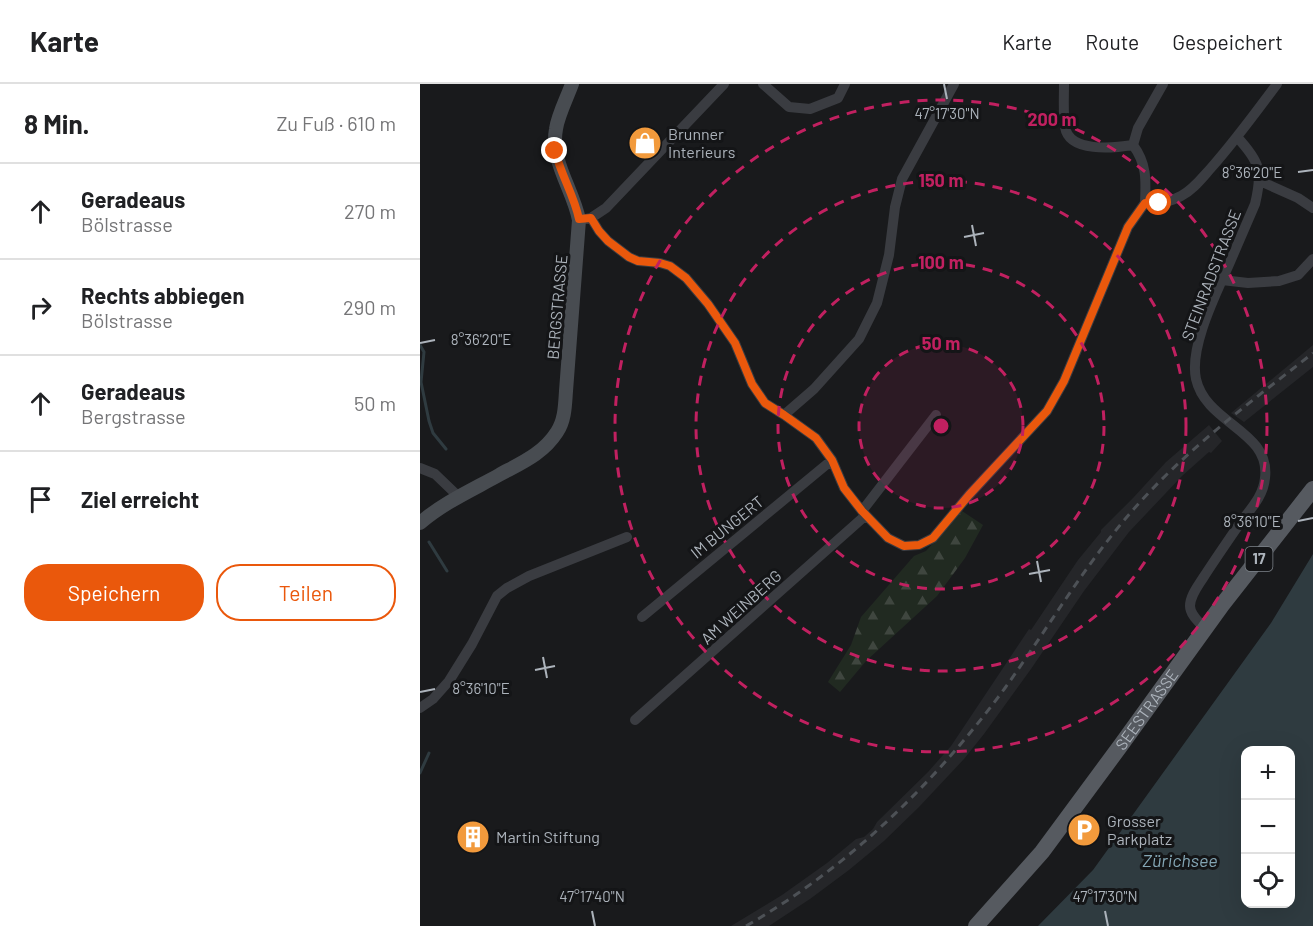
<!DOCTYPE html>
<html lang="de">
<head>
<meta charset="utf-8">
<style>
	:root { --surface:#fff; --page:#f2f2f2; --text:#202124; --muted:#757577; --line:#e0e0e0; --accent:#ea580c }
	body { margin:0; font-family:Barlow,sans-serif; background:var(--page); color:var(--text) }
	.controls { position:absolute; right:18px; bottom:18px; display:grid; overflow:hidden; border-radius:12px; box-shadow:0 6px 24px #0002 }
	.controls button { width:54px; height:54px; display:grid; place-items:center; padding:0; border:0; border-bottom:2px solid var(--line); background:var(--surface); color:var(--text); font:30px sans-serif }
	.stop { position:absolute; width:18px; height:18px; margin:-14px; border:4px solid #ea580c; border-radius:50%; background:#fff }
	.stop.end { background:#ea580c; border-color:#fff; box-shadow:0 2px 6px #0008 }
	.list { margin:0; padding:0; list-style:none }
	h2 { display:flex; justify-content:space-between; align-items:center; height:78px; margin:0; padding:0 24px; font-size:26px }
	h2 small { font-size:20px; font-weight:400; color:var(--muted) }
	.list li { display:grid; grid-template-columns:39px 1fr auto; gap:18px; align-items:center; box-sizing:border-box; height:96px; padding:0 24px; border-top:2px solid var(--line) }
	.list b { display:block; font-size:22px; white-space:nowrap }
	.list p { margin:0; font-size:20px; white-space:nowrap; color:var(--muted) }
	.list em { font-size:20px; font-style:normal; color:var(--muted) }
	.actions { display:flex; gap:12px; padding:18px 24px }
	.actions a { flex:1; padding:14px 0; border:2px solid var(--accent); border-radius:24px; text-align:center; font-size:21px; color:var(--accent) }
	.actions .main { background:var(--accent); color:#fff }
	.icon { flex:none; width:33px; height:33px; fill:none; stroke:currentColor; stroke-width:2; stroke-linecap:round; stroke-linejoin:round }
	.map { position:relative; flex:none; width:893px; height:842px; overflow:hidden }
	header { display:flex; align-items:center; gap:36px; box-sizing:border-box; height:84px; padding:0 30px; background:var(--surface); border-bottom:2px solid var(--line) }
	header strong { font-size:28px }
	nav { display:flex; gap:33px; margin-inline-start:auto; font-size:21px }
	main { display:flex }
	aside { flex:1; background:var(--surface) }
	.map>svg:first-child { display:block }
</style>
</head>
<body>
<header>
<strong>Karte</strong>
<nav><a>Karte</a><a>Route</a><a>Gespeichert</a></nav>
</header>
<main>
<aside>
<h2>8 Min.<small>Zu Fuß · 610 m</small></h2>
<ul class="list">
<li><svg class="icon" aria-label="ahead" viewBox="0 0 24 24"><path d="M12 20V5M6 11l6-6 6 6"/></svg><div><b>Geradeaus</b><p>Bölstrasse</p></div><em>270 m</em></li>
<li><svg class="icon" aria-label="right" viewBox="0 0 24 24"><path d="M7 20v-9h11M14 6l5 5-5 5"/></svg><div><b>Rechts abbiegen</b><p>Bölstrasse</p></div><em>290 m</em></li>
<li><svg class="icon" aria-label="ahead" viewBox="0 0 24 24"><path d="M12 20V5M6 11l6-6 6 6"/></svg><div><b>Geradeaus</b><p>Bergstrasse</p></div><em>50 m</em></li>
<li><svg class="icon" aria-label="arrive" viewBox="0 0 24 24"><path d="M6 21V4h12l-3 4 3 4H6"/></svg><div><b>Ziel erreicht</b></div></li>
</ul>
<div class="actions"><a class="main">Speichern</a><a>Teilen</a></div>
</aside>
<div class="map">
<svg width="893" height="842" viewBox="0 0 893 842">
	<defs>
		<pattern id="forest-firs" width="22" height="20" patternUnits="userSpaceOnUse" patternTransform="scale(1.5)"><rect width="22" height="20" fill="#212a21"/><path d="M5 1l3.5 6h-7zM16 11l3.5 6h-7z" fill="#3f463f"/></pattern>
	</defs>
	<rect width="100%" height="100%" fill="#191a1c"/>
	<path fill="#252629" d="M893,261V283L824,338L811,329Z
		M789,341L802,357L791,369L789,368L762,392L709,448L664,507L611,585L564,650L544,675L499,723L464,757L429,786L390,815L349,842H311L362,811L407,779L436,755L444,753L453,745L457,738L508,688L531,662L609,545L611,546L658,476L681,448V446L713,414L746,378Z"/>
	<path fill="url(#forest-firs)" d="M542,427L563,441L545,474L517,512L446,577L420,608L408,598L431,561L441,533L494,472L506,467Z"/>
	<path fill="#2f3b40" fill-rule="evenodd" d="M893,470V842H618L673,786L851,539ZM870,666V820H826V666Z"/>
	<g fill="none" stroke-linecap="round" stroke-linejoin="round">
		<path stroke="#2f3b40" stroke-width="3" d="M0,261L4,268L1,298L9,337L13,349L26,365
			M9,458L27,487
			M0,689L9,669"/>
		<path stroke="#3a3c41" stroke-width="10" d="M343,0L369,23L390,25L418,14L425,0
			M644,0C644,14 643,29 645,43C649,69 694,64 713,61
			M713,61C727,80 726,96 725,119C737,120 750,118 761,112C773,106 782,94 791,84C815,57 836,28 857,0
			M713,61L718,44L743,0
			M840,97L878,114L893,124
			M171,134L179,147L188,157L209,173L218,177L240,179L250,182L266,194L288,220L315,259L332,300L345,319L364,331L396,354L412,376L424,404L442,427L468,454L484,462L499,461L513,454L549,411L627,327L644,297L708,143L725,119
			M166,135L171,134L186,124L304,0
			M802,196L828,199L859,197L878,191L893,175
			M364,331L394,305L439,255L457,219L469,171L475,123L482,95L534,0
			M0,384L15,390L39,413
			M442,427L516,331
			M222,533L412,376
			M785,545C780,539 770,531 770,522C770,512 778,502 783,494C794,477 805,461 816,445C827,428 843,415 845,394C851,347 786,340 776,295C769,262 797,208 810,178C818,159 827,139 835,120C843,87 840,78 817,53
			M0,624L13,615L29,597L52,560L77,512L87,504L109,492L207,453
			M215,636L446,431"/>
		<path stroke="#484c51" stroke-width="14" d="M0,439C23,419 52,406 79,391C101,379 123,370 137,348C145,336 145,321 146,307L159,136C153,105 130,77 136,45C138,31 147,14 152,0"/>
		<path stroke="#565a60" stroke-width="16" id="s1" d="M556,842L622,768L701,661L802,521L893,405"/>
		<path stroke="#4d5156" stroke-width="3" stroke-dasharray="8 6" stroke-linecap="butt" d="M326,842C429,783 515,699 585,604C626,547 661,487 706,434C760,370 828,320 893,269"/>
	</g>
	<g fill="none" stroke-linecap="round" stroke-linejoin="round">
		<path stroke="#ea580c" stroke-width="8" d="M135,67C141,91 154,111 159,135L171,134L179,147L188,157L209,173L218,177L240,179L250,182L266,194L288,220L315,259L332,300L345,319L364,331L396,354L412,376L424,404L442,427L468,454L484,462L499,461L513,454L549,411L627,327L644,297L708,143L725,119H739"/>
	</g>
	<path fill="none" stroke="#acb3bb" stroke-width="2" d="M524,0L527,15M878,88L893,86M552,141L556,162M544,153L564,149M0,259L15,256M878,437L893,434M617,477L621,498M609,490L630,486M123,573L127,594M115,586L135,582M0,608L15,605M172,827L175,842M685,827L688,842"/>
	<circle cx="521" cy="342" r="82" fill="#c12060" fill-opacity=".12"/>
	<g fill="none" stroke="#c12060" stroke-width="3" stroke-dasharray="10 8">
		<circle cx="521" cy="342" r="82"/>
		<circle cx="521" cy="342" r="163"/>
		<circle cx="521" cy="342" r="245"/>
		<circle cx="521" cy="342" r="326"/>
	</g>
	<defs>
		<g id="shop-disc" transform="scale(1.725)"><circle r="9.5" fill="#f29a3c" stroke="#141517"/><path d="M-5-2.5h2.3a2.7 3.5 0 0 1 5.4 0H5L5.5 6h-11ZM-1.5-2.5h3a1.5 2.3 0 0 0-3 0Z" fill="#fff"/></g>
		<g id="parking-disc" transform="scale(1.725)"><circle r="9.5" fill="#f29a3c" stroke="#141517"/><path d="M-3.5-5.5H1a3.5 3.5 0 0 1 0 7H-1V5.5H-3.5ZM-1-3.4V-.6H.8a1.4 1.4 0 0 0 0-2.8Z" fill="#fff"/></g>
		<g id="building-disc" transform="scale(1.725)"><circle r="9.5" fill="#f29a3c" stroke="#141517"/><path d="M-4-6H4V6H1V3H-1V6H-4ZM-2.5-4.3h1.7v1.8h-1.7ZM.8-4.3h1.7v1.8H.8ZM-2.5-1h1.7V.8h-1.7ZM.8-1h1.7V.8H.8Z" fill="#fff"/></g>
	</defs>
	<g fill-rule="evenodd">
		<use href="#shop-disc" x="225" y="59"/>
		<use href="#parking-disc" x="664" y="746"/>
		<use href="#building-disc" x="53" y="753"/>
	</g>
	<g text-anchor="middle" stroke-width="6" stroke-linejoin="round" paint-order="stroke">
		<rect fill="#141517" stroke="#7e848a" stroke-width="1.5" x="825.5" y="463" width="27" height="24" rx="4.5"/>
		<g font-size="15" font-weight="bold" fill="#acb3bb">
			<text x="839" y="480">17</text>
		</g>
		<g font-size="16" fill="#acb3bb" stroke="#141517" text-anchor="start">
			<text x="248" y="56">Brunner<tspan x="248" dy="18">Interieurs</tspan></text>
			<text x="687" y="743">Grosser<tspan x="687" dy="18">Parkplatz</tspan></text>
			<text x="76" y="759">Martin Stiftung</text>
		</g>
		<g font-size="16" fill="#acb3bb" stroke="#141517">
			<text transform="translate(791 191) rotate(-69)" y="6">STEINRADSTRASSE</text>
			<text transform="translate(137 223) rotate(-85)" y="6">BERGSTRASSE</text>
			<text transform="translate(307 443) rotate(-39)" y="6">IM BUNGERT</text>
			<text transform="translate(321 523) rotate(-42)" y="6">AM WEINBERG</text>
			<text dy="6" stroke="none"><textPath href="#s1" startOffset="276">SEESTRASSE</textPath></text>
		</g>
		<g font-size="18" font-style="italic" fill="#84a6b5" stroke="#141517">
			<text x="760" y="783">Zürichsee</text>
		</g>
	</g>
	<g font-size="15" text-anchor="middle" fill="#acb3bb" stroke="#141517" stroke-width="6" stroke-linejoin="round" paint-order="stroke">
		<text x="527" y="35">47°17'30"N</text>
		<text x="832" y="94">8°36'20"E</text>
		<text x="61" y="261">8°36'20"E</text>
		<text x="832" y="443">8°36'10"E</text>
		<text x="61" y="610">8°36'10"E</text>
		<text x="172" y="818">47°17'40"N</text>
		<text x="685" y="818">47°17'30"N</text>
	</g>
	<circle cx="521" cy="342" r="9" fill="#c12060" stroke="#141517" stroke-width="3"/>
	<g font-size="18" text-anchor="middle" font-weight="bold" fill="#c12060" stroke="#141517" stroke-width="6" stroke-linejoin="round" paint-order="stroke">
		<text x="632" y="42">200 m</text>
		<text x="521" y="103">150 m</text>
		<text x="521" y="185">100 m</text>
		<text x="521" y="266">50 m</text>
	</g>
</svg>
<div class="controls">
<button>+</button>
<button>−</button>
<button><svg class="icon" aria-label="locate" viewBox="0 0 24 24"><circle cx="12" cy="12" r="6"/><path d="M12 2v4M12 18v4M2 12h4M18 12h4"/></svg></button>
</div>
<div class="stop" style="left:739px;top:119px"></div>
<div class="stop end" style="left:135px;top:67px"></div>
</div>
</main>
</body>
</html>
